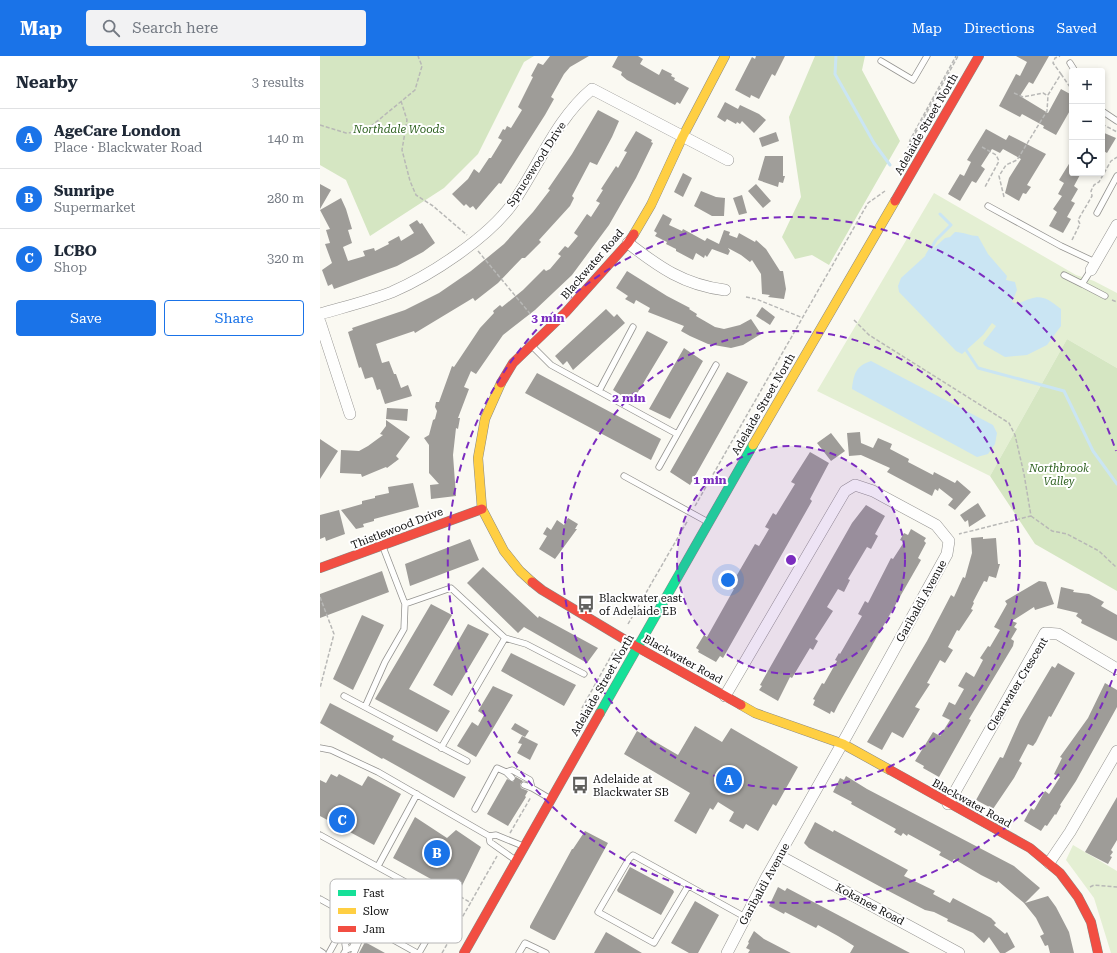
<!DOCTYPE html>
<html lang="en">
<head>
<meta charset="utf-8">
<style>
	:root { --surface:#fff; --page:#f2f2f3; --text:#1f2937; --muted:#747a83; --line:#e0e1e3; --accent:#1a73e8 }
	body { margin:0; font-family:"Roboto Serif",serif; background:var(--page); color:var(--text) }
	.controls { position:absolute; right:12px; top:12px; display:grid; overflow:hidden; border-radius:4px; box-shadow:0 2px 6px #0003 }
	.controls button { width:36px; height:36px; display:grid; place-items:center; padding:0; border:0; border-bottom:1px solid var(--line); background:var(--surface); color:var(--text); font:20px sans-serif }
	.you { position:absolute; left:408px; top:524px; width:14px; height:14px; margin:-10px; border:3px solid #fff; border-radius:50%; background:#1a73e8; box-shadow:0 0 0 6px #1a73e833 }
	.badge { display:grid; place-items:center; width:26px; height:26px; border-radius:50%; background:var(--accent); color:#fff; font-size:13px; font-weight:700 }
	.pin { position:absolute; translate:-50% -50%; border:2px solid #fff; box-shadow:0 1px 4px #0006 }
	.list { margin:0; padding:0; list-style:none }
	h2 { display:flex; justify-content:space-between; align-items:center; height:52px; margin:0; padding:0 16px; font-size:17px }
	h2 small { font-size:13px; font-weight:400; color:var(--muted) }
	.list li { display:grid; grid-template-columns:26px 1fr auto; gap:12px; align-items:center; box-sizing:border-box; height:60px; padding:0 16px; border-top:1px solid var(--line) }
	.list b { display:block; font-size:15px; white-space:nowrap }
	.list p { margin:0; font-size:13px; white-space:nowrap; color:var(--muted) }
	.list em { font-size:13px; font-style:normal; color:var(--muted) }
	.actions { display:flex; gap:8px; padding:12px 16px }
	.actions a { flex:1; padding:9px 0; border:1px solid var(--accent); border-radius:4px; text-align:center; font-size:14px; color:var(--accent) }
	.actions .main { background:var(--accent); color:#fff }
	.icon { flex:none; width:22px; height:22px; fill:none; stroke:currentColor; stroke-width:2; stroke-linecap:round; stroke-linejoin:round }
	.map { position:relative; flex:none; width:797px; height:897px; overflow:hidden }
	header { display:flex; align-items:center; gap:24px; box-sizing:border-box; height:56px; padding:0 20px; background:var(--accent); color:#fff }
	header strong { font-size:19px }
	nav { display:flex; gap:22px; margin-inline-start:auto; font-size:14px }
	.search { width:280px; height:36px; background:var(--page); display:flex; align-items:center; gap:10px; box-sizing:border-box; padding:0 14px; border-radius:4px; color:var(--muted); font-size:15px }
	main { display:flex }
	aside { flex:1; background:var(--surface) }
	.map>svg:first-child { display:block }
</style>
</head>
<body>
<header>
<strong>Map</strong>
<div class="search"><svg class="icon" aria-label="search" viewBox="0 0 24 24"><circle cx="10" cy="10" r="6"/><path d="M15 15l6 6"/></svg>Search here</div>
<nav><a>Map</a><a>Directions</a><a>Saved</a></nav>
</header>
<main>
<aside>
<h2>Nearby<small>3 results</small></h2>
<ul class="list">
<li><span class="badge">A</span><div><b>AgeCare London</b><p>Place · Blackwater Road</p></div><em>140 m</em></li>
<li><span class="badge">B</span><div><b>Sunripe</b><p>Supermarket</p></div><em>280 m</em></li>
<li><span class="badge">C</span><div><b>LCBO</b><p>Shop</p></div><em>320 m</em></li>
</ul>
<div class="actions"><a class="main">Save</a><a>Share</a></div>
</aside>
<div class="map">
<svg width="797" height="897" viewBox="0 0 797 897">
	<rect width="100%" height="100%" fill="#faf9f2"/>
	<path fill="#e4efd3" d="M614,137L756,219L774,225L797,237V312L747,283L670,420L497,335Z
		M753,789L797,815V897H791L774,842L746,804Z"/>
	<path fill="#d5e6c2" d="M0,0H214L204,6L158,98L124,132L50,180L26,124L0,109Z
		M495,0H545L542,14L580,85L509,209L492,199L475,203L462,181L481,141L469,61Z
		M747,283L797,312V535L715,488L670,420Z"/>
	<path fill="#cae5f3" d="M635,176C644,176 650,180 658,180L668,198L687,220L686,224L695,226L697,234L692,246L698,248C719,238 723,239 741,253V270L727,289L707,299L685,301L664,289L663,287L676,270L672,267L663,279L642,298L636,295L579,236L578,230L581,222L625,182L630,181Z
		M551,305L673,369L677,377L675,388L668,398L657,401L532,333C534,317 536,310 551,305Z"/>
	<g fill="none" stroke-linecap="round" stroke-linejoin="round">
		<path stroke="#cae5f3" stroke-width="3" d="M516,0L515,18L554,87L570,109
			M607,203V199L616,184L631,169L620,158
			M644,291L658,312L744,335L773,395L797,428"/>
	</g>
	<path fill="#9e9c98" d="M230,0H269L250,11L244,18L231,41L234,43L225,59L181,128L179,127L156,154L153,150L150,152L146,148L144,150L132,138L148,123L154,113L159,117L169,102H171L182,84L178,82L183,73L185,74L187,70L191,72L202,54L198,51L213,21L211,20L218,7L223,9Z
		M298,0H318L323,3L320,8L339,19L342,13L352,18L351,20L355,22L354,24L369,32L360,48L357,46L355,49L307,24L301,19L302,16L292,11Z
		M436,0H465L455,20L452,18L439,43L431,39L430,42L415,34L432,1L435,3Z
		M696,0H729L713,28L709,26L700,40L728,57L741,33L752,39L749,47L752,48V51L736,79L723,72L724,70L702,58L700,61L679,50L696,18L700,20L707,6Z
		M405,46L418,53L420,49L439,58L446,64L434,77L422,65L420,68L417,66L416,68L407,63L405,66L397,61Z
		M278,54L299,65L292,81L277,109L270,106L252,140L254,142L250,150L219,184L221,186L205,202H202L178,227L155,245L153,242L95,277L94,275L56,288L62,307L69,305L74,318H76L81,332L88,329L92,340L65,348L60,333L57,334L53,322L52,321L45,323L41,311L39,312L28,276L33,274L32,272L85,254L119,237L151,215L184,188L213,156L230,134L228,133L252,98Z
		M666,73L686,84L689,79L726,98L707,129L711,131L706,138L703,137L699,145L685,137L689,122L701,103L683,93L680,97L672,93L661,110L665,113L656,127L652,125L640,145L628,138L640,118L644,120L651,106L647,104Z
		M316,75L332,84L331,86L333,87L316,122L289,169L252,219L215,254L183,279L156,318L151,315L144,331L149,333L138,362H140L138,373L136,372L133,399L136,440L111,443L110,429L119,428L109,417V389L104,382L109,379L113,364L115,363L117,355L115,351L116,346H119L132,310L134,311L160,272L174,257L173,255L180,249L182,251L203,234L224,213L226,215L230,213L241,200L238,198L245,190L248,192L258,180L254,177L267,158L271,161L280,147L276,145L283,134L281,133L296,110L298,112L307,96L304,95Z
		M456,76L459,85L442,91L439,82Z
		M782,76L796,82L787,97L782,94Z
		M445,100H463V120H465L463,127L459,126L458,131L438,124Z
		M752,103V117H761L754,130L758,133L751,145L755,147L747,161L751,163L743,177L729,170L737,156L733,153L742,140L738,138L744,127L739,124Z
		M363,117L372,122L363,141L354,136Z
		M0,128L11,134L0,153Z
		M436,128L451,145L443,152L428,135Z
		M381,135L396,141L405,142L404,160H392L374,150Z
		M422,139L427,157L419,159L413,142Z
		M21,142L26,153L32,173L28,174L32,187L23,191L28,205L45,200L43,195L54,192L55,195L69,188L68,186L79,180L81,185L94,177L89,169L97,164L100,168L102,167L115,187L103,196L77,210L14,233L12,228L8,230L2,214L12,207L5,188L10,187L6,174L10,173L0,154Z
		M343,158L352,163L349,169L362,175L363,173L385,185L387,182L399,188L404,174L410,176L409,179L417,182L419,177L435,186L436,184L446,193L460,215H463L466,233L464,243L448,241L450,239L442,238L441,218L432,204L430,206L421,199L408,192L410,195L408,199L392,193L387,201L385,199L384,202L376,197L373,204L356,195V193L346,188L347,186L335,180L337,177L334,175Z
		M307,215L347,240L370,252L369,253L377,258L376,260L395,271L404,273L420,269L431,263L441,278L423,289L411,292L388,288L370,280L361,275L364,270L328,256L330,252L316,244L314,248L305,243L308,240L296,232Z
		M442,251L455,261L450,269L436,260Z
		M286,253L294,261L297,258L305,267L253,314L247,305L243,309L235,300Z
		M327,275L348,286L312,346L293,334Z
		M364,292L383,305L350,363L329,353Z
		M407,316L428,326L370,429L350,416Z
		M217,317L341,383L331,404L205,337Z
		M67,352L88,353L87,365L66,363Z
		M66,364L90,381L76,400L79,403L67,412L66,411L42,421L41,418L20,417L21,394L39,395L48,390L63,379L60,378L66,370Z
		M540,376L541,387L553,392L558,382L572,388L570,393L589,403L588,406L613,419L614,416L635,427L637,424L651,436L635,454L628,449L633,443L619,432L618,435L615,433L612,440L567,416L570,412L541,399L529,400L527,377Z
		M511,377L525,395L511,405L497,387Z
		M0,383L18,395L0,423Z
		M490,396L509,407L490,443L492,445L403,602L400,600L396,606L378,596L379,594L376,592L384,579L387,581L414,533L410,531L435,488L439,490L449,473L445,471L453,457L456,459L475,428L471,426Z
		M93,427L99,451L54,463V465L43,468L44,471L36,473L21,454L42,448V445L55,442V440L69,437L68,431Z
		M658,447L666,460L649,471L648,464L645,466L640,459Z
		M546,449L565,460L555,478L558,480L551,493L547,491L528,523L530,524L524,536L518,533L507,551L513,555L495,583L498,585L493,594L490,592L472,622L470,621L458,645L439,634L442,630L440,629L532,467Z
		M19,454L25,478L6,485L5,481L0,483V459Z
		M248,462L258,468L255,473H257L235,503L219,493L227,480L223,478L227,471L231,474L237,464L244,469Z
		M591,473L606,482L604,485L606,487L598,502L601,504L518,649L514,657L511,655L510,658L493,649L495,644L493,643L502,627L504,628L517,605L515,604L519,597L520,598L542,560L538,558L545,545L548,547L571,502L573,503L584,486L580,484L584,477L588,479Z
		M663,481V483L676,482L678,508H680L676,522L669,520L667,526L664,525L653,546L654,547L651,553L653,554L639,575L637,574L628,591L633,594L625,607L620,604L607,627L610,628L595,651L600,653L583,682L572,676L562,694L547,686L607,585L631,539L634,541L643,521L645,522L652,497L651,482Z
		M150,483L159,504L90,530L85,508Z
		M163,511L218,562L219,560L278,592L267,607L204,571L198,577L147,527Z
		M62,515L69,536L0,562V538Z
		M719,525L726,526L734,548L715,554L714,551L692,565L697,567L694,571L697,573L691,583L694,585L693,590L649,663L651,664L619,721L603,712L604,710L595,705L613,676L620,680L630,664L622,660L629,646L635,649L644,633L638,630L646,616L654,621L663,604L660,602L668,590L670,591L680,574L674,571L687,548L685,545Z
		M741,531L754,534L753,536L769,538L784,546L781,550L797,559V585L761,567L762,564L756,560L758,557L737,552Z
		M111,548L132,559L89,633L130,655L117,676L55,643Z
		M42,559L64,569L33,634L13,623Z
		M148,568L169,578L132,640L113,629Z
		M191,597L256,629L244,650L181,615Z
		M738,607L755,617L731,661L729,660L716,686L713,690L708,688L699,705L702,707L694,722L673,753L656,744L680,701L683,702L700,664L732,610L735,612Z
		M785,627L797,634V651L756,725L740,749L741,750L736,759L735,758L727,770L725,769L721,775L704,765L711,752L714,754L725,735L729,738L740,721L734,718L742,702L740,701L768,662Z
		M173,630L193,639L156,701L137,690L152,666L158,670L164,659L158,655Z
		M10,647L74,680L72,684L146,721L134,742L63,702L62,703L0,667Z
		M195,667L209,675L205,681L191,673Z
		M375,670L402,686L411,672L478,711L456,750L453,748L438,775L426,768L423,773L409,765L414,756L398,746L393,754L390,752L376,778L354,765L370,737L304,698L317,675L358,699Z
		M202,680L218,688L210,704L197,697L202,688L198,687Z
		M11,718L17,721L19,718L42,730L48,720L81,738L54,789L0,760V724L6,727Z
		M526,720L547,733L694,810L720,832L705,847L728,840L736,851L749,876L754,897H730L728,889L725,890L720,880L724,878L716,862L704,847L678,825L677,827L661,819L634,803L632,806L619,799L621,796L588,778L587,780L583,777L581,780L574,776L576,773L531,748L532,746L513,736L520,722L524,724Z
		M196,721L203,725L200,728L201,732L208,735L205,740L206,741L188,770L167,758L187,723L193,726Z
		M797,741V784L791,794L793,796L790,800L792,801L788,808L765,796Z
		M95,761L127,782L136,774L161,791L138,838L73,802Z
		M495,766L513,776L514,774L588,814L584,820L615,835L613,838L630,847L633,842L671,862L676,867L674,869L685,878L687,876L695,891L685,897H680L669,881L664,887L653,877L627,865L628,863L614,856L605,854L559,830L489,792L484,787Z
		M265,775L288,787L235,884H233L210,872V870L252,793H253Z
		M310,811L353,834L354,836L341,859L298,836L297,834Z
		M458,831L465,835L467,832L590,897H530L534,890L518,880L498,869L496,872L465,856L464,858L449,850Z
		M375,845L399,859L378,897H369L351,887Z
		M434,875L444,883L471,897H428L430,894L426,892L429,887L428,886Z
		M286,876L322,897H274Z
		M45,886L65,897H39Z"/>
	<g fill="none" stroke-linecap="round" stroke-linejoin="round">
		<g stroke="#949390" stroke-width="7">
			<path id="lane" d="M561,5L593,24L607,0
				M750,7L755,15
				M782,55L797,65
				M668,150L741,190L775,206
				M777,157L797,120
				M771,214L762,228L785,240
				M744,219L762,228
				M213,291L231,309L357,378
				M279,335L313,271
				M339,411L396,309
				M304,420L386,465
				M63,491L85,548L131,532L185,582L206,588L264,618
				M24,640L147,705
				M45,651L65,606L84,573L85,548
				M0,692L11,694L58,716L169,780L176,779L203,790
				M121,692L185,582
				M192,722L186,716L192,714L210,724L212,732
				M204,729L212,732L229,742
				M155,753L177,712L186,716
				M0,779L118,844L123,855L99,897
				M169,780L170,786L194,803
				M58,810L97,738
				M368,830L334,887L278,856L309,803L313,799L425,861
				M0,843L97,897
				M26,894L32,892L36,884L34,879
				M0,895L3,897
				M9,897L30,859
				M24,897L26,894L25,888L36,875L42,878L34,897
				M199,897L205,887L226,897"/>
		</g>
		<g stroke="#949390" stroke-width="12">
			<path id="street" d="M308,187C339,211 364,229 405,234
				M771,214L797,169
				M0,258C24,251 49,245 72,236C111,219 168,182 193,147C219,109 237,62 272,33L408,104
				M0,266L30,358
				M405,640L525,435L535,429L553,435L616,469L629,485L627,498L527,679L446,822L407,897
				M628,748L725,577L738,578L797,613
				M460,800L639,897
				M729,807L750,776L797,695"/>
		</g>
		<g stroke="#8a8a87" stroke-width="10">
			<path id="fast" d="M280,657L433,389"/>
		</g>
		<g stroke="#8a8a87" stroke-width="10">
			<path id="slow" d="M314,178L331,149L363,80L405,0
				M181,327L165,363L158,402L162,453L184,495L200,515L212,526
				M433,389L575,145
				M421,649L435,657L523,688L570,714"/>
		</g>
		<g stroke="#8a8a87" stroke-width="10">
			<path id="jam" d="M575,145L659,0
				M181,327L193,307L246,256L308,187L314,178
				M0,512L162,453
				M212,526L222,534L317,591L421,649
				M570,714L710,792L740,817L758,841L771,866L778,897
				M144,897L280,657"/>
		</g>
		<path stroke="#b8b8b6" stroke-width="1.5" stroke-dasharray="4 2" stroke-linecap="butt" d="M741,18L752,34
			M694,37L703,41L723,37L728,40
			M81,45L87,64L82,94L90,125L96,139L113,150L147,179
			M782,68L797,76
			M0,69L26,77L44,76L95,34L102,10L98,0
			M662,91L676,99L679,105L665,131
			M589,94L591,85L638,0
			M587,98L590,84L636,0
			M684,141L679,120L686,109L697,104L727,55L728,39L741,18L733,7L735,2L740,0
			M752,184L760,168L758,164L772,140L771,135L774,129L779,126L791,105L797,101
			M158,195L217,266
			M426,241L436,243L483,262
			M792,244L797,246
			M534,264L549,279L689,367L695,379L704,418L711,460L639,478
			M375,450L548,147L565,135
			M711,460L732,475L747,478L779,495L797,512
			M0,541L14,578L0,632
			M308,568L368,464
			M260,664L262,652L295,593
			M190,777L211,741
			M770,831L774,829L797,831
			M124,841L127,840L136,844L141,841L151,847
			M122,897L177,800"/>
		<use href="#lane" stroke="#fefefd" stroke-width="5.5"/>
		<use href="#street" stroke="#fefefd" stroke-width="11"/>
		<use href="#fast" stroke="#16e098" stroke-width="9"/>
		<use href="#slow" stroke="#ffcf43" stroke-width="9"/>
		<use href="#jam" stroke="#f24e42" stroke-width="9"/>
	</g>
	<circle cx="471" cy="504" r="114" fill="#7b2cbf" fill-opacity=".12"/>
	<g fill="none" stroke="#7b2cbf" stroke-width="2" stroke-dasharray="7 5">
		<circle cx="471" cy="504" r="114"/>
		<circle cx="471" cy="504" r="229"/>
		<path d="M796 613A343 343 0 1 1 796 395"/>
	</g>
	<defs>
		<g id="bus-bare" transform="scale(1.38)"><path d="M-5-6H5V4H4V6H2V4H-2V6H-4V4H-5ZM-3.5-4V0h7V-4ZM-3.5 1.2v1.5H-2V1.2ZM2 1.2v1.5H3.5V1.2Z" fill="#60605d" stroke="#fff" stroke-width="2.5" paint-order="stroke"/></g>
	</defs>
	<g fill-rule="evenodd">
		<use href="#bus-bare" x="266" y="548"/>
		<use href="#bus-bare" x="260" y="729"/>
	</g>
	<g text-anchor="middle" stroke-width="4" stroke-linejoin="round" paint-order="stroke">
		<g font-size="11" fill="#0d0d0d" stroke="#fff">
			<text transform="translate(606 68) rotate(-60)" y="4">Adelaide Street North</text>
			<text transform="translate(216 108) rotate(-57)" y="4">Sprucewood Drive</text>
			<text transform="translate(272 208) rotate(-49)" y="4">Blackwater Road</text>
			<text transform="translate(443 348) rotate(-60)" y="4">Adelaide Street North</text>
			<text transform="translate(77 472) rotate(-21)" y="4">Thistlewood Drive</text>
			<text transform="translate(601 545) rotate(-61)" y="4">Garibaldi Avenue</text>
			<text transform="translate(363 603) rotate(29)" y="4">Blackwater Road</text>
			<text transform="translate(697 628) rotate(-59)" y="4">Clearwater Crescent</text>
			<text transform="translate(282 629) rotate(-60)" y="4">Adelaide Street North</text>
			<text transform="translate(652 747) rotate(29)" y="4">Blackwater Road</text>
			<text transform="translate(444 828) rotate(-61)" y="4">Garibaldi Avenue</text>
			<text transform="translate(550 848) rotate(28)" y="4">Kokanee Road</text>
		</g>
		<g font-size="11" font-style="italic" fill="#2f6221" stroke="#fff">
			<text x="79" y="77">Northdale Woods</text>
			<text x="739" y="416">Northbrook<tspan x="739" dy="13">Valley</tspan></text>
		</g>
		<g font-size="11" fill="#0d0d0d" stroke="#fff" text-anchor="start">
			<text x="279" y="546">Blackwater east<tspan x="279" dy="13">of Adelaide EB</tspan></text>
			<text x="273" y="727">Adelaide at<tspan x="273" dy="13">Blackwater SB</tspan></text>
		</g>
	</g>
	<rect x="10" y="823" width="132" height="64" rx="6" fill="#fff" stroke="#b6b6b6" stroke-width="1"/>
	<rect x="18" y="834" width="18" height="6" fill="#16e098"/>
	<rect x="18" y="852" width="18" height="6" fill="#ffcf43"/>
	<rect x="18" y="870" width="18" height="6" fill="#f24e42"/>
	<g font-size="11" fill="#0d0d0d">
		<text x="43" y="841">Fast</text>
		<text x="43" y="859">Slow</text>
		<text x="43" y="877">Jam</text>
	</g>
	<circle cx="471" cy="504" r="6" fill="#7b2cbf" stroke="#fff" stroke-width="2"/>
	<g font-size="12" text-anchor="middle" font-weight="bold" fill="#7b2cbf" stroke="#fff" stroke-width="4" stroke-linejoin="round" paint-order="stroke">
		<text x="228" y="266">3 min</text>
		<text x="309" y="346">2 min</text>
		<text x="390" y="428">1 min</text>
	</g>
</svg>
<div class="controls">
<button>+</button>
<button>−</button>
<button><svg class="icon" aria-label="locate" viewBox="0 0 24 24"><circle cx="12" cy="12" r="6"/><path d="M12 2v4M12 18v4M2 12h4M18 12h4"/></svg></button>
</div>
<div class="you"></div>
<div class="pin badge" style="left:409px;top:724px">A</div>
<div class="pin badge" style="left:117px;top:797px">B</div>
<div class="pin badge" style="left:22px;top:764px">C</div>
</div>
</main>
</body>
</html>
